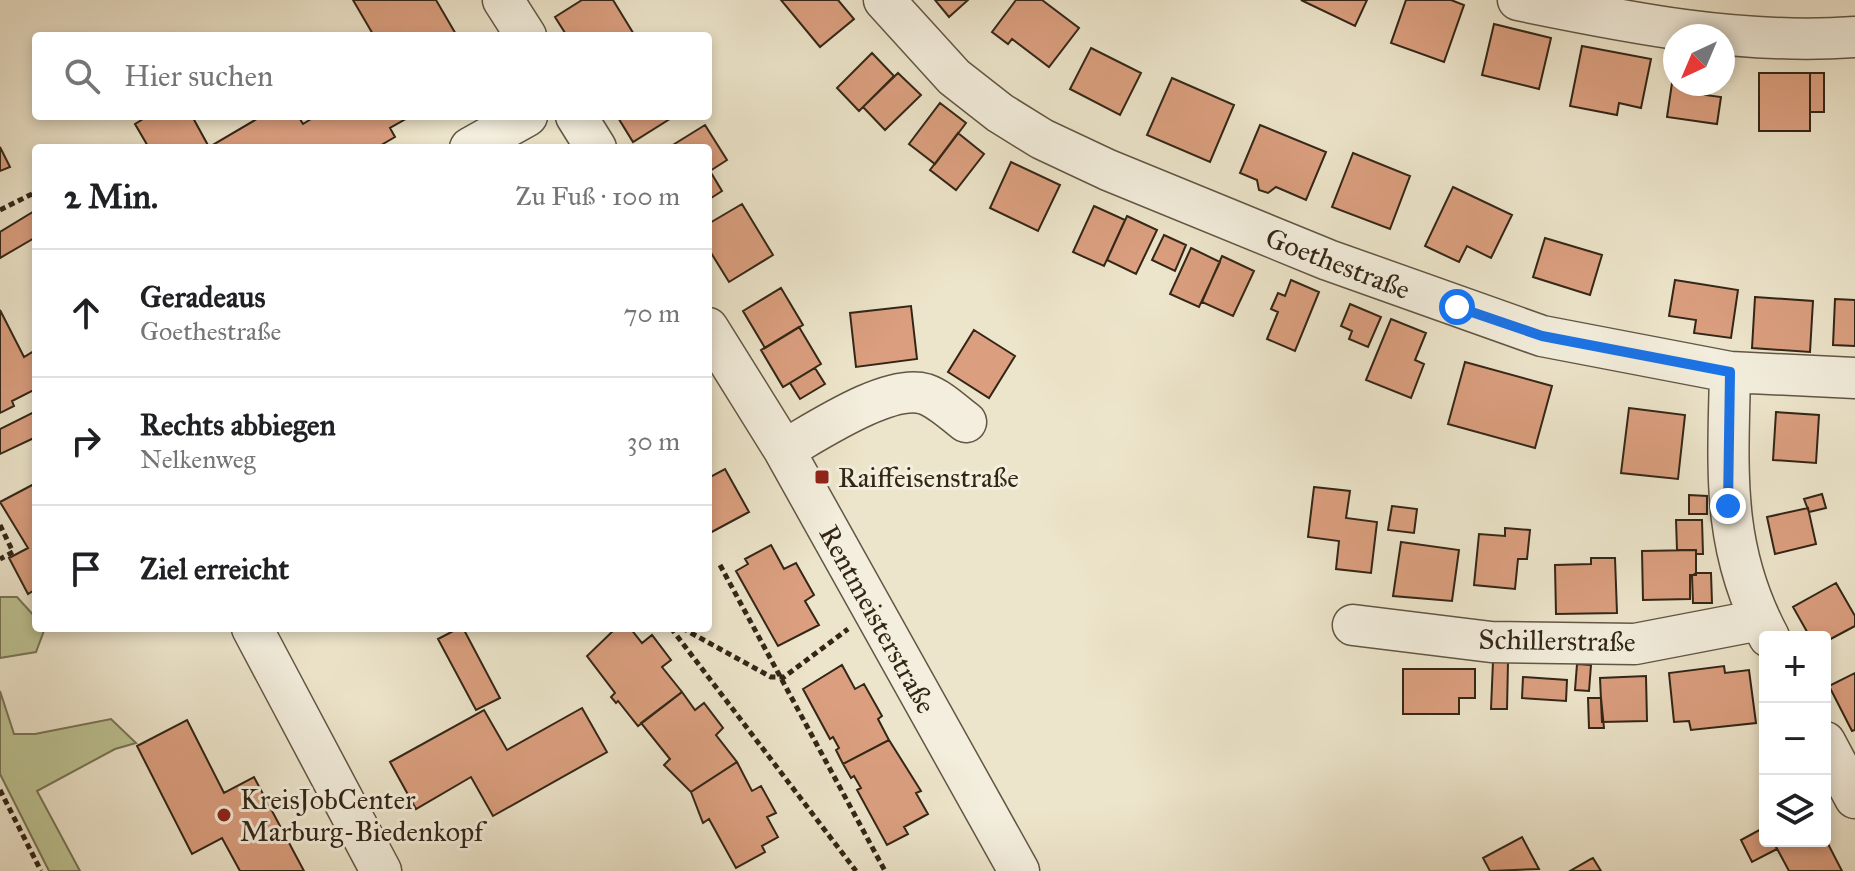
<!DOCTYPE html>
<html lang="de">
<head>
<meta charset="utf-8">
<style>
	:root { --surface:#fff; --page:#f6f6f6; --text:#202124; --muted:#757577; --line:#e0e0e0 }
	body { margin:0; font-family:"IM FELL Great Primer",serif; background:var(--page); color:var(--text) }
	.controls { position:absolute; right:24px; bottom:24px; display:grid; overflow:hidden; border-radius:8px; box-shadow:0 4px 12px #0003 }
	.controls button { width:72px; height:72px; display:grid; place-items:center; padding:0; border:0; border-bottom:2px solid var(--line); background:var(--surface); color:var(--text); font:40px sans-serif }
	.compass { position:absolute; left:1663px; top:24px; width:72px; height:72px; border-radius:50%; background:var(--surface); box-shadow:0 4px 12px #0003; rotate:224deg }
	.stop { position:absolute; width:24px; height:24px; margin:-18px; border:6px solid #1a73e8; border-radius:50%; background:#fff }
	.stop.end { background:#1a73e8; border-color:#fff; box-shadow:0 2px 8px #0008 }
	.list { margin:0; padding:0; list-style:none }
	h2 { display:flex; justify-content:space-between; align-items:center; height:104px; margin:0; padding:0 32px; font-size:34px }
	h2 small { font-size:26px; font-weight:400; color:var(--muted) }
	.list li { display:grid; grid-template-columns:52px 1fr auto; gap:24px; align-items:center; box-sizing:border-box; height:128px; padding:0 32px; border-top:2px solid var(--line) }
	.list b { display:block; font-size:30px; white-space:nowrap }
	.list p { margin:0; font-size:26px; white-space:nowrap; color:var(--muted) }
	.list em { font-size:26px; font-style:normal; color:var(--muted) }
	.icon { flex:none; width:44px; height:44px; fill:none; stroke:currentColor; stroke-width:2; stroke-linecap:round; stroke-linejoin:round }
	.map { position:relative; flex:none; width:1855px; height:871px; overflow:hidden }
	.search { position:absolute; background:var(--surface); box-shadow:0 4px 12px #0003; left:32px; top:32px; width:680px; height:88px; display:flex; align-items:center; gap:20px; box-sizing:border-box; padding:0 28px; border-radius:8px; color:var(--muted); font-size:30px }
	.panel { position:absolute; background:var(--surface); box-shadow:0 4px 12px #0003; left:32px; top:144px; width:680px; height:488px; border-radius:8px }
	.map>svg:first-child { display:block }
</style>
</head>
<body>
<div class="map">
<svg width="1855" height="871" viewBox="0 0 1855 871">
	<rect width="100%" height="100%" fill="#ede5cb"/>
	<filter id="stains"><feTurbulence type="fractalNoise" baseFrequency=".0025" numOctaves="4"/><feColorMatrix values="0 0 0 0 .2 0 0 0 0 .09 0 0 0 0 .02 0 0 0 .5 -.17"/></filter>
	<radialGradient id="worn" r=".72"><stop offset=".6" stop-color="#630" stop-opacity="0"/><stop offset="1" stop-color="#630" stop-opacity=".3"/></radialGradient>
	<path fill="#bdc393" stroke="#787455" stroke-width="2" d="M0,597H17L36,618V628H45L36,652L0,658Z
		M0,691L14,734H35L111,719L136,743L115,749L37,791L80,871H49L0,774Z"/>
	<path fill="#db9f7f" stroke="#332617" stroke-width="2" d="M353,0H436L457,36H374Z
		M582,0H613L635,36H567L555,17Z
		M781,0H838L854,19L820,47Z
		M935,0H968L949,17Z
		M1016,0H1042L1079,28L1049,67L1012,39L1008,44L992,32Z
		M1301,0H1367L1355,26Z
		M1406,0H1451L1464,5L1444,62L1391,43Z
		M1494,24L1551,38L1539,89L1482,75Z
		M1582,46L1651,59L1641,108L1619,103L1617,115L1570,106Z
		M1091,48L1141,73L1120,115L1070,89Z
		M872,53L894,76L859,111L837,88Z
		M1675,63V84H1707L1705,95L1721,97L1717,124L1667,117Z
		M898,73L921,95L885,130L863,107Z
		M1759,73H1810V131H1759Z
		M1810,73H1824V112H1810Z
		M1172,78L1234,105L1210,162L1147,135Z
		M940,103L966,123L935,164L909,144Z
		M148,116H192L209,147L262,116H298L303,124L316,116H411L390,128L395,137L376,148H149L135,124Z
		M617,116H673V117L633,142Z
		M705,125L727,160L710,171L722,191L708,200V148H668Z
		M1260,125L1326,152L1306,200L1276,187L1268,193L1259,190L1257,180L1240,173Z
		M958,133L984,154L956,190L930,170Z
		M0,147L10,167L0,171Z
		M1353,153L1410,176L1390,229L1332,207Z
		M1011,162L1060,185L1038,231L990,208Z
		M1453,187L1512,215L1491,258L1467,246L1459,262L1425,246Z
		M742,204L773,255L729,282L708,248V224Z
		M1094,206L1125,220L1104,266L1073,252Z
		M36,210V237L0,258V232Z
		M1127,216L1157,230L1136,274L1107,260Z
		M1164,235L1186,245L1175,271L1152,260Z
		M1545,238L1602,255L1590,295L1533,277Z
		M1191,248L1220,262L1199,307L1170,294Z
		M1222,256L1254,271L1233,316L1202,302Z
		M1291,280L1319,292L1295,351L1267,339L1278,312L1271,309L1278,293L1285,296Z
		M1675,280L1738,290L1731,338L1694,333L1696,320L1669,316Z
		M781,288L803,325L765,348L743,311Z
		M1755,297L1813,301L1810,352L1752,348Z
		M1835,299L1855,300V346L1833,345Z
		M1350,304L1381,317L1368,347L1349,339L1352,331L1341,326Z
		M911,306L917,359L856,367L850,313Z
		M0,310L24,357L34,351L36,355V389L12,401L14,406L0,413Z
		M1391,319L1426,333L1415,360L1424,364L1411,398L1366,380Z
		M799,327L821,364L783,387L761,350Z
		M974,330L1015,356L989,398L948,372Z
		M1465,362L1552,386L1535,448L1448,424Z
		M815,368L825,384L800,399L790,383Z
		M1629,408L1685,415L1678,479L1621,473Z
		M36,411V437L0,454V429Z
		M1776,412L1819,415L1816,463L1773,460Z
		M725,469L749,512L708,534V478Z
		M36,483V589L28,594L9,558L28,548L0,502Z
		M1314,487L1350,491L1346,518L1377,522L1371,573L1336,569L1339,541L1308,537Z
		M1822,494L1826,508L1809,512L1804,499Z
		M1689,495L1707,496V514H1689Z
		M1392,506L1417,509L1414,533L1388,530Z
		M1808,508L1816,544L1775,554L1767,517Z
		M1676,520H1702L1703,554H1696V550H1677Z
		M1505,528L1530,530L1527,559H1518L1515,589L1474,585L1479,534L1505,536Z
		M1401,542L1459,550L1452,601L1393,596Z
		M771,545L784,569L796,563L814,595L805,601L819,625L778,646L736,571L748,564L745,559Z
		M1696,550V575H1690V599L1643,600L1642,551Z
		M1591,558H1615L1617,613L1556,614L1555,565L1591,564Z
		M1696,573H1711L1712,603H1693L1692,576Z
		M1836,583L1855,616V626L1825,642V637H1810L1793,607Z
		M459,628H463L500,698L476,710L438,639Z
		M616,628H630L642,643L652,635L671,660L662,667L682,692L638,726L618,701L616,703L611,697L615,693L587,656Z
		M1493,661L1508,662L1507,709H1491Z
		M1577,664L1591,665L1589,691L1575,690Z
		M842,665L855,689L864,684L882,716L878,719L889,740L843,764L836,750L839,748L833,737L830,739L803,689Z
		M1724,666L1725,673L1749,670L1756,723L1691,730L1689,721L1674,722L1669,673Z
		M1403,669H1475V698H1459V714H1403Z
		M1855,673V730L1852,731L1829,686Z
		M1646,676L1647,721L1602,722L1600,678Z
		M1523,677L1567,680L1566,701L1522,698Z
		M682,692L695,710L704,703L723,728L716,735L737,762L691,792L664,765L670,759L641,723Z
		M1588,698H1601L1604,728H1589Z
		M582,708L607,752L493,816L471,777L416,809L390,762L484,710L507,750Z
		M187,720L224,793L254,777L304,871H240L222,838L192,854L137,746Z
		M889,740L921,791L916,793L928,814L904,827L908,834L887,845L857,790L861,788L854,776L851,778L843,764Z
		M737,762L752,791L761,786L776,813L767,817L778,837L762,846L765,852L736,868L709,819L703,823L691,792Z
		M1765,827V841H1773L1777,849L1752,862L1741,840Z
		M1522,837L1539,869L1490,871L1483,858Z
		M1825,838L1842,871H1789L1773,841H1825Z
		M1593,858L1601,871H1570L1591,859Z"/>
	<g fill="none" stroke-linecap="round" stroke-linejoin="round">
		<g stroke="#625644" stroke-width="43">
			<path id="minor" d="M503,0L526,36
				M884,0L954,77L1000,113L1042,139L1108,170L1328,260L1542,336L1730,372L1855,378
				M1518,0C1630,23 1740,45 1855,37
				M576,116L596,148
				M470,148L527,116
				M708,328L784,450L1019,871
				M1730,372C1728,470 1721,547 1769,637
				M784,450C816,432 889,383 925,394C940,399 954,413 966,422
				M1353,625L1491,642L1635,644L1760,620
				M252,628L381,871
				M1825,742L1855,798"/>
		</g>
		<path stroke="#332617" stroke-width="5" stroke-dasharray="6 4" stroke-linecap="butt" d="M0,210L36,192
			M0,525L13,552L0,559
			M720,565L885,871
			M671,628L856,871
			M682,628L771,677H784L848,629
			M0,790L41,871"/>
		<use href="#minor" stroke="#f3eedd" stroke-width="40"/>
	</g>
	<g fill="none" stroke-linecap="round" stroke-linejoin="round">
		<path stroke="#1a73e8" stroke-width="10" d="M1457,307L1542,336L1730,372L1728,506"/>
	</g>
	<g fill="#8f2418" stroke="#f3eedd" stroke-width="3">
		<rect x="814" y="469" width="16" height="16" rx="4"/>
		<circle cx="224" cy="815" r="8"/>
	</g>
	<g text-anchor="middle" stroke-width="6" stroke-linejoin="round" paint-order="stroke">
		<g font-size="28" fill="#332617" stroke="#f3eedd">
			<text transform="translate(1338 263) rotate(21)" y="10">Goethestraße</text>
			<text transform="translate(878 619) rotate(61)" y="10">Rentmeisterstraße</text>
			<text transform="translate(1557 640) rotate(1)" y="10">Schillerstraße</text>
		</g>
		<g font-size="28" fill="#332617" stroke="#f3eedd" text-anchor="start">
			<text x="838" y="487">Raiffeisenstraße</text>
			<text x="240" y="809">KreisJobCenter<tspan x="240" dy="32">Marburg-Biedenkopf</tspan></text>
		</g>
	</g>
	<rect width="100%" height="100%" filter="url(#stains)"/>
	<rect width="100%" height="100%" fill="url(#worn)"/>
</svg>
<div class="controls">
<button>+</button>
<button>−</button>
<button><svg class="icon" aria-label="layers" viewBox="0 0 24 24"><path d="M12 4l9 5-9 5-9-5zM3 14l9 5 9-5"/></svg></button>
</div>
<svg class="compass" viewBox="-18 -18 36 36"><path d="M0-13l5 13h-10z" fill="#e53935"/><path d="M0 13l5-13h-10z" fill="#757577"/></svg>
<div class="stop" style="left:1457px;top:307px"></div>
<div class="stop end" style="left:1728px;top:506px"></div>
<div class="search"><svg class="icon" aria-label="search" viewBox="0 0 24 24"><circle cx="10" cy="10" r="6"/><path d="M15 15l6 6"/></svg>Hier suchen</div>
<section class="panel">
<h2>2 Min.<small>Zu Fuß · 100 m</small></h2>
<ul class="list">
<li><svg class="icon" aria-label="ahead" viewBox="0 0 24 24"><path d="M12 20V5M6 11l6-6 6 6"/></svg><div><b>Geradeaus</b><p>Goethestraße</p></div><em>70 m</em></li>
<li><svg class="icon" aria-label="right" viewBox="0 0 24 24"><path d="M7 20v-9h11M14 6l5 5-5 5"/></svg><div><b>Rechts abbiegen</b><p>Nelkenweg</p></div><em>30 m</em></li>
<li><svg class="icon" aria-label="arrive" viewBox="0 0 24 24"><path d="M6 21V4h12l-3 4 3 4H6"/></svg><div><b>Ziel erreicht</b></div></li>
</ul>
</section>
</div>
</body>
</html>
